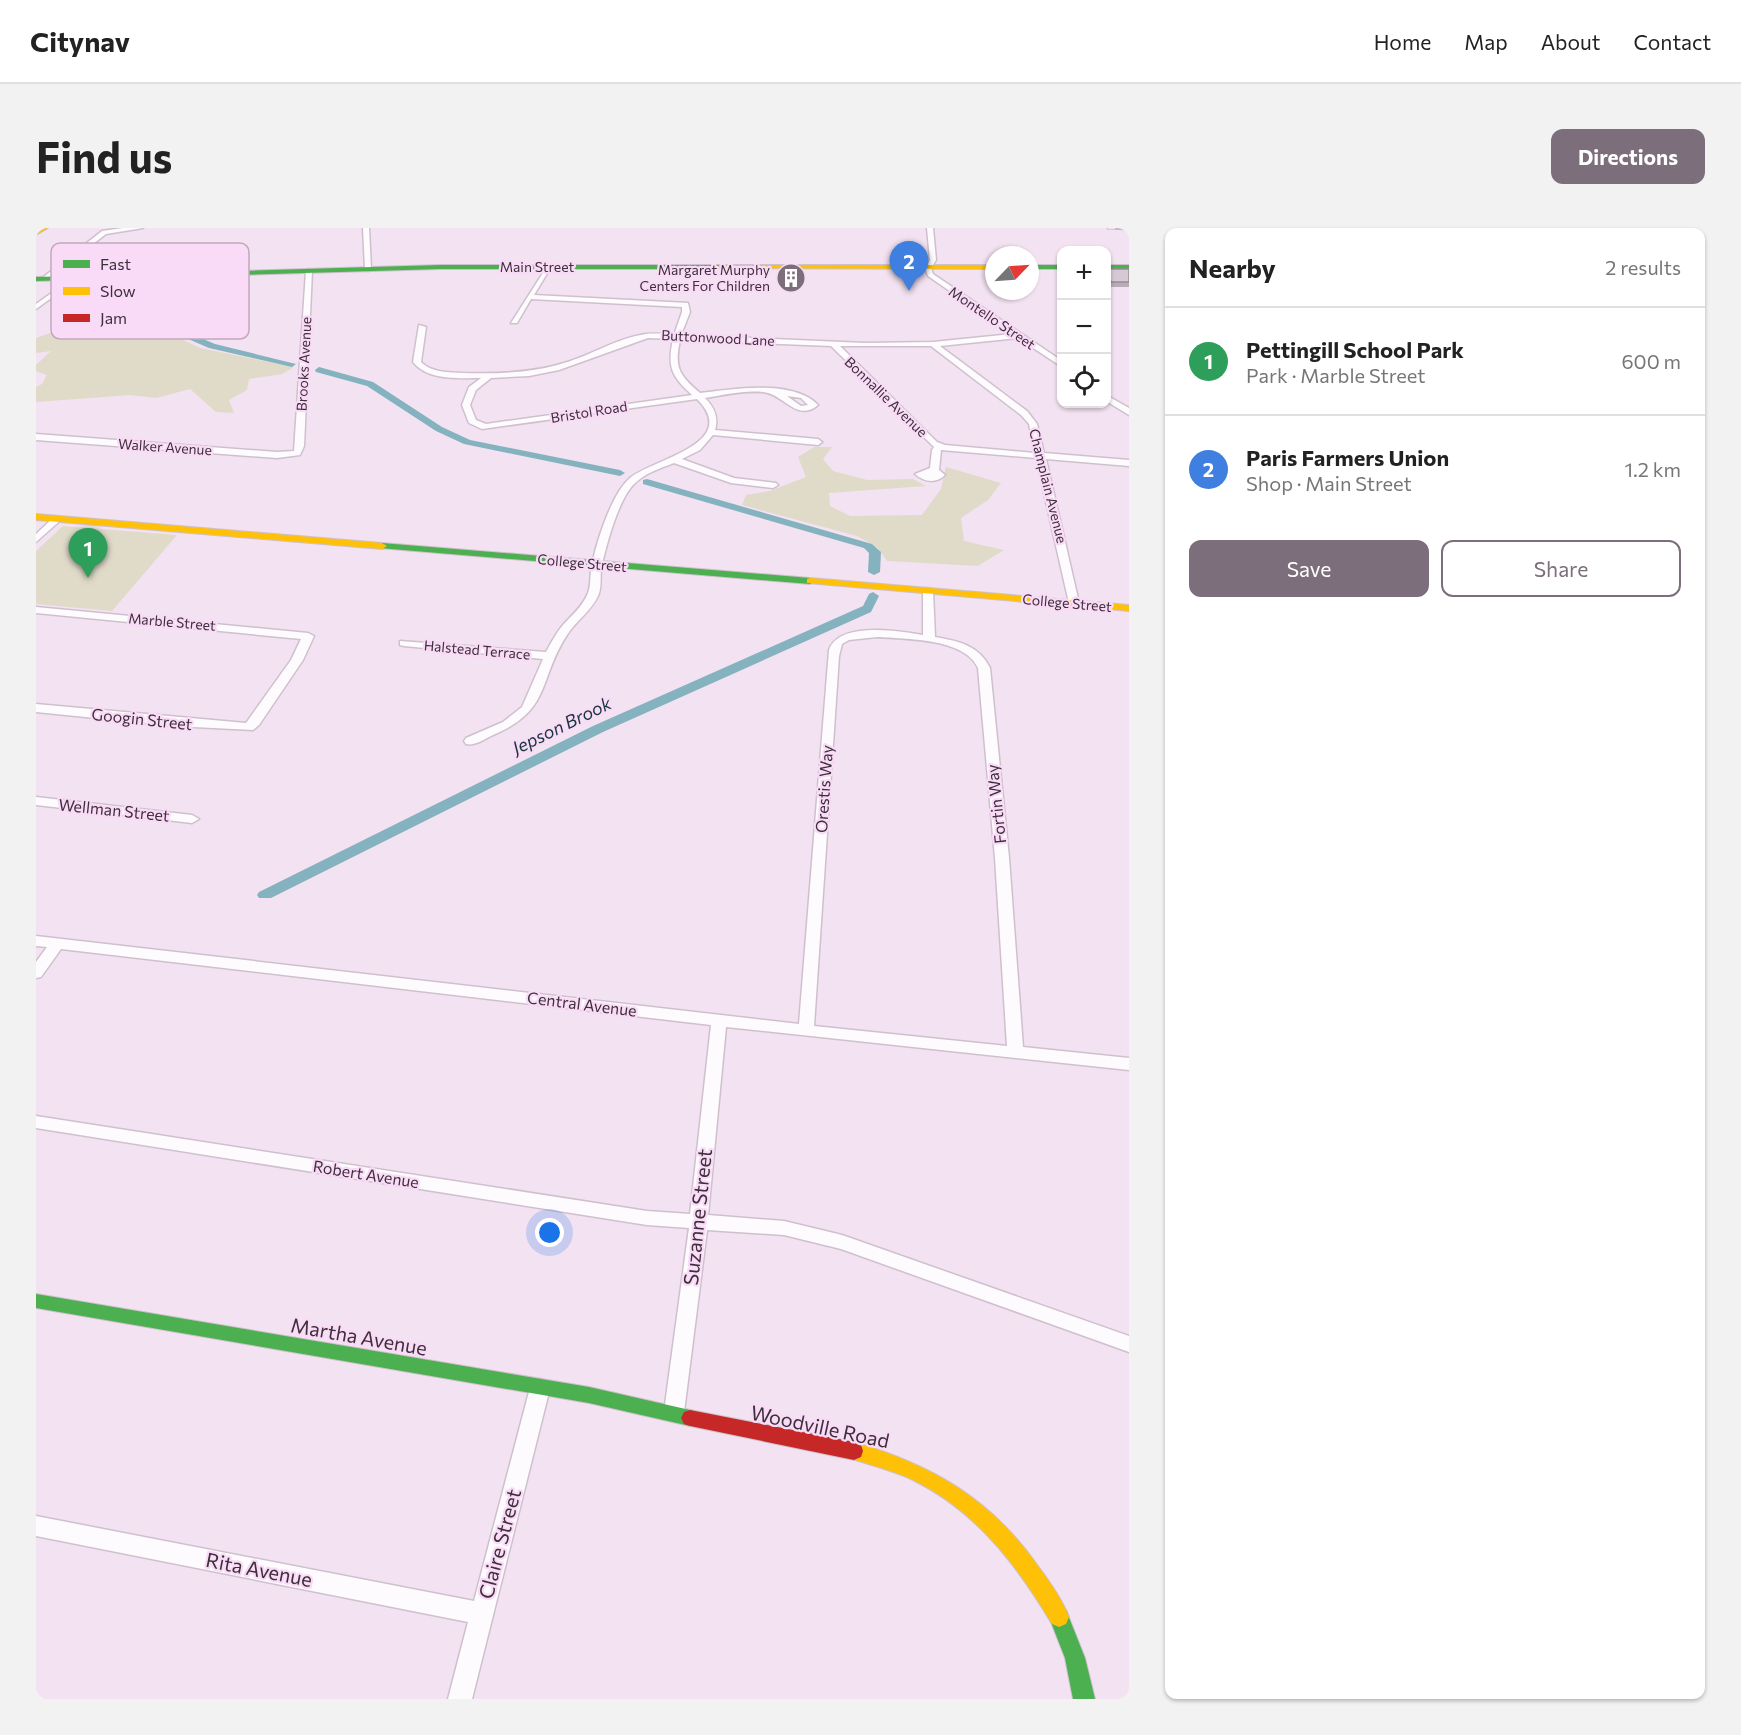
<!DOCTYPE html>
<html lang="en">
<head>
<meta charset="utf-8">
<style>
	:root { --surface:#fff; --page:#f2f2f2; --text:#222; --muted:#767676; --line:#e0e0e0; --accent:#7c6e7a }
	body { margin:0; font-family:Commissioner,sans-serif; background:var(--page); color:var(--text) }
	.controls { position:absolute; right:18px; top:18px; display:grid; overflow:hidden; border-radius:12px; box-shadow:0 2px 4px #0004 }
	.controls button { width:54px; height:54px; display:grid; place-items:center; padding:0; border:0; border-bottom:2px solid var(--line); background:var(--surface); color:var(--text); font:30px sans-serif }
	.compass { position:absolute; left:949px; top:18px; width:54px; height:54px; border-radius:50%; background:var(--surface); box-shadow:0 2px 4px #0004; rotate:65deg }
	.you { position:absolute; left:514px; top:1005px; width:21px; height:21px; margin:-15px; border:4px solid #fff; border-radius:50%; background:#1a73e8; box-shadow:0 0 0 9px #1a73e833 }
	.badge { display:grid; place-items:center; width:39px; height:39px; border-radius:50%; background:var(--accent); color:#fff; font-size:20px; font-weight:700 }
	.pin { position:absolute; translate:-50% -50px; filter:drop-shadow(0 2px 3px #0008) }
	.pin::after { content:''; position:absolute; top:32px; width:21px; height:18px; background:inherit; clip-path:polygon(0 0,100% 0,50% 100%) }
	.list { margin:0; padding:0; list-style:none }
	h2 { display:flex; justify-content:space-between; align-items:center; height:78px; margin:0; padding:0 24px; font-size:26px }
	h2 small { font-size:20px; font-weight:400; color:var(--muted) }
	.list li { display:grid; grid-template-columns:39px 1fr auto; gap:18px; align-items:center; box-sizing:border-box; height:108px; padding:0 24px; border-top:2px solid var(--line) }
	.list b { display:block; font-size:22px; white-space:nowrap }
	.list p { margin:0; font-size:20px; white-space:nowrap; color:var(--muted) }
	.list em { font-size:20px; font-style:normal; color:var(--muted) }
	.actions { display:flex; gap:12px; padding:18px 24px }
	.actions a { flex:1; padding:14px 0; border:2px solid var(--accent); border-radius:12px; text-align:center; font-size:21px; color:var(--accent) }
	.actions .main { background:var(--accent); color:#fff }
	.icon { flex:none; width:33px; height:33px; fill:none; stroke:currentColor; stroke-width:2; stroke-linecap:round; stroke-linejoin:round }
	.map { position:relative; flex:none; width:1093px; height:1471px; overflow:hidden; border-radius:12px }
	header { display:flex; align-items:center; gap:36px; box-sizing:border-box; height:84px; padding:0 30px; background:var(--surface); border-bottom:2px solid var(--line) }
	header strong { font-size:28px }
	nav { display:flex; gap:33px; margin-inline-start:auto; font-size:21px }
	.intro { display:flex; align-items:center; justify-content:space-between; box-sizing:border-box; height:144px; padding:0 36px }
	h1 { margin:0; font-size:42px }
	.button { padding:15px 27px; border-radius:12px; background:var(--accent); color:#fff; font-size:21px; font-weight:700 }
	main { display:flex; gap:36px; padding:0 36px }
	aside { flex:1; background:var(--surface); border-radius:12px; box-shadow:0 2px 4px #0004 }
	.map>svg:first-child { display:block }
</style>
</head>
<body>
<header>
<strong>Citynav</strong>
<nav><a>Home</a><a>Map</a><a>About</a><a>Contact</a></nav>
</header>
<div class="intro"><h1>Find us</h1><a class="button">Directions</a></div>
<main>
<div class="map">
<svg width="1093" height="1471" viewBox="0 0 1093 1471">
	<rect width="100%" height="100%" fill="#f3e2f1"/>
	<path fill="#e0dbc9" d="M28,100L56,103V110L95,107L123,100L164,120L258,139L246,146L213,151L211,162L193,172L198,185L180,184L154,161L120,170L94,167L0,174V159L6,156L11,147L0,143V137L15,123L0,125V110Z
		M778,219H796L787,231L797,243L831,252L877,251L890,258L793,265L794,278L814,288L886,287L905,261L910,239L965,255L952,272L925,290L928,313L968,322L942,338L851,333L842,320L821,308L706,277L710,267L734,263L770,249L762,229Z
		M27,298L141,307L76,383L0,376V323Z"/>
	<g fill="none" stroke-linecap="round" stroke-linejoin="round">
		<path fill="#85b2bf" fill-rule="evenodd" d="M60,66L179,116L260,136L256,139L173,120L57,70L56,68Z
			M283,139L337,154L406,199L434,212L584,242L589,245L584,248L428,216L400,203L331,158L280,144L279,142Z
			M611,251L836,316L845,324L844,344L838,347L832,344L833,325L828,320L607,256V252Z
			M837,364L843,368L835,384L567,504L235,670H223L221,667L223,664L557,498L827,378L833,366Z"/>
		<g stroke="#cec1cd" stroke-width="3">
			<path id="street" d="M87,0H107L70,6L10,52L5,51L66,3Z
				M327,0H333L335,41L332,43L329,41Z
				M891,0H897L900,32L895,40L897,46L1026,133V139L982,110L904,118L991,183L1001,196L1008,225L1093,232V238L1010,231L1043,375L1042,377H1034L1033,375L1000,230L905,222L903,242L909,247C900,256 888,254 879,246L894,240L896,222L898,219L795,118L644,112C638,140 643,147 664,165C697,161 757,151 782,177C761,195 748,166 727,164C708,162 688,167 669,170C678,179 683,189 679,202L782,211L786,214L782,217L677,207L664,222L646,231L698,250L740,255L742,257L737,260L695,255L638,235C625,240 609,245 598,256C582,272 570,318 565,341C564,350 566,359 562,368C555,383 540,393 531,407C501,453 517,482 455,508C447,512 438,518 430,516L428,513L430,510L467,494L486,479L507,431L368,418L364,417V413L510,424C515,415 520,405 527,397C536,387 547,378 552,365C555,357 554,350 555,342C559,318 575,266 594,250C616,231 706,216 661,171L446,201L433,195L426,177L433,159L445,150C423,150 392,153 377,134L383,97L390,99L385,134C396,145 413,144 428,145C462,146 496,145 528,135C556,127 581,110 610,106C619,105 629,106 638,107L646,84V79L495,71L481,95H475L512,37L515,39L498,67L652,75L654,84L645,107L829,115L897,114L976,106L892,48L889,40L894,32ZM612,110L637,111C631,139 635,148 656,167L450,196L440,192L434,177L440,162L455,150L493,148L523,142ZM804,118H895L985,187L993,196L999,225L909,217L901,214ZM751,168L765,170L772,177L765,178Z
				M273,41L276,43L268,218L264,227L241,230L0,212V206L241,224L258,223L270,43Z
				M41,47L46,48L0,81V76Z
				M1070,167L1093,180V187L1070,173Z
				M18,289L26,291L0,314V306Z
				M892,360L897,363L899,409C922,413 943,417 954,440L973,630L987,819L1093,830V842L690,799L672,987L748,993L806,1007L1093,1108V1124L805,1021L748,1007L671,1002L648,1184L645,1190L638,1193L631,1190L628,1184L653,1000L611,997L0,900V888L611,983L654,986L675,797L25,721L5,749L0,750V734L11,719L0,718V708L763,796L793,422C803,393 863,403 887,407V363ZM841,409C869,411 929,410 942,440L959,630L971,818L778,798L803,428L806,416L813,412Z
				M0,379L272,405L278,408L267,432L223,497L217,502L138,498L0,484V476L210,495L255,432L265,411L0,385Z
				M0,569L156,587L163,591L156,595L0,577Z
				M504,1151L511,1154L514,1160L436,1471H412L432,1394L0,1308V1288L438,1373L494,1160L497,1154Z"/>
		</g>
		<g stroke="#cec1cd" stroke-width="2">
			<path id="fast" d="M404,37H683L686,39L683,41H404L0,53V49Z
				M994,37H1026V41H994Z
				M1070,37H1093V41H1070Z
				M346,315L774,350L779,353L774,356L343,320V316Z
				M0,1066L553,1159L654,1182L660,1184L663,1190L660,1196L654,1198L553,1175L0,1080Z
				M1023,1379L1030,1382L1049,1430L1059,1471H1037L1029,1430L1013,1389L1016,1382Z"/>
		</g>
		<g stroke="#cec1cd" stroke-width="2">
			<path id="slow" d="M5,0H12L0,7V3Z
				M683,37H958V41L681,40Z
				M0,286L346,315L351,318L346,321L0,292Z
				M774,350L1093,377V383L771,355V351Z
				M818,1214C896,1237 954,1270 1002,1338C1014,1354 1026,1371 1033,1389L1030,1396L1023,1399L1016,1396C981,1337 940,1283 877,1252C856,1242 833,1237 811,1229L809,1223L811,1217Z"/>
		</g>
		<g stroke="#cec1cd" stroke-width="2">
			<path id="jam" d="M654,1182L818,1214L825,1217L827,1223L825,1229L818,1232L654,1198L648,1196L645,1190L648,1184Z"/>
		</g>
		<use href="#street" fill="#fdfbfd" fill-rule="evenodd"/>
		<use href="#fast" fill="#4caf50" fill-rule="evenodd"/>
		<use href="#slow" fill="#ffc107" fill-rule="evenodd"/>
		<use href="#jam" fill="#c62828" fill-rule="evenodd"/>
		<g stroke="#c0bcc0" stroke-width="3">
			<path id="rail" d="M1072,0L1093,1"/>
		</g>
		<use href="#rail" stroke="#fadbf7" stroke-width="2" stroke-dasharray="7" stroke-linecap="butt"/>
	</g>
	<path fill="#b8adb7" d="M1071,41H1093V59H1075L1071,55Z"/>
	<path fill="#d6c9d5" stroke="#968d95" stroke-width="1.5" d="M1071,41H1093V54H1076L1071,50Z"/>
	<defs>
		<g id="building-disc" transform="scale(1.5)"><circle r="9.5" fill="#7c6e7a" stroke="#fadbf7"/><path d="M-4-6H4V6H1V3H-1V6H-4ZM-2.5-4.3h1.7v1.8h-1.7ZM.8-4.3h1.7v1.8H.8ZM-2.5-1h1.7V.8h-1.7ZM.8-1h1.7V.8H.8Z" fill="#fff"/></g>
	</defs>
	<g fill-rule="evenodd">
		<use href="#building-disc" x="755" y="50"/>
	</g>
	<g text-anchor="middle" stroke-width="4.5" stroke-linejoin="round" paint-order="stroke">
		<g font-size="14" fill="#3c303a" stroke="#fadbf7">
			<text x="501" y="44">Main Street</text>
			<text transform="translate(956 90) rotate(34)" y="5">Montello Street</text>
			<text transform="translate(682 110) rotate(3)" y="5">Buttonwood Lane</text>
			<text transform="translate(268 136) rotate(-87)" y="5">Brooks Avenue</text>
			<text transform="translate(850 169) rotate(44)" y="5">Bonnallie Avenue</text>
			<text transform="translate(553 184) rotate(-9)" y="5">Bristol Road</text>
			<text transform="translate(129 219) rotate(4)" y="5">Walker Avenue</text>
			<text transform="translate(1012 258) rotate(76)" y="5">Champlain Avenue</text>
			<text transform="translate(546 335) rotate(5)" y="5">College Street</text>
			<text transform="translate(1031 375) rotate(5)" y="5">College Street</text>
			<text transform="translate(136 394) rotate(5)" y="5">Marble Street</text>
			<text transform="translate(441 422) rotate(5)" y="5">Halstead Terrace</text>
		</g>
		<g font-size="14" fill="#3c303a" stroke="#fadbf7" text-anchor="end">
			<text x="734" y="47">Margaret Murphy<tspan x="734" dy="16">Centers For Children</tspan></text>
		</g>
		<g font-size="16" fill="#3c303a" stroke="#fadbf7">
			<text transform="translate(106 491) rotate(6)" y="6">Googin Street</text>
			<text transform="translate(788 561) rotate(-86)" y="6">Orestis Way</text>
			<text transform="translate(960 576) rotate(-96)" y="6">Fortin Way</text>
			<text transform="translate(78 582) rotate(6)" y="6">Wellman Street</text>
			<text transform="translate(546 776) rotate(7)" y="6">Central Avenue</text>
			<text transform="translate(330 946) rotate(9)" y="6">Robert Avenue</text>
		</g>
		<g font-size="18" font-style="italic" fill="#14383d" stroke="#fadbf7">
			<text transform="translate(526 498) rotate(-26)" y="6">Jepson Brook</text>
		</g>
		<g font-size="20" fill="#3c303a" stroke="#fadbf7">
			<text transform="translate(662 989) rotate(-84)" y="7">Suzanne Street</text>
			<text transform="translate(323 1109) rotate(10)" y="7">Martha Avenue</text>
			<text transform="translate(784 1199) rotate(12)" y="7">Woodville Road</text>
			<text transform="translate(464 1316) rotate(-75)" y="7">Claire Street</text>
			<text transform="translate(223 1342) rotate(11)" y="7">Rita Avenue</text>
		</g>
	</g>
	<rect x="15" y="15" width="198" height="96" rx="9" fill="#fadbf7" stroke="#c1a8be" stroke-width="1.5"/>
	<rect x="27" y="32" width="27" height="8" fill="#4caf50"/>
	<rect x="27" y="59" width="27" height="8" fill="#ffc107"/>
	<rect x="27" y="86" width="27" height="8" fill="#c62828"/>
	<g font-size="16" fill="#3c303a">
		<text x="64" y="42">Fast</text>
		<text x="64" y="69">Slow</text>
		<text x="64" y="96">Jam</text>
	</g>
</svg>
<div class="controls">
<button>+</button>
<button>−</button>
<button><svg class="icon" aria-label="locate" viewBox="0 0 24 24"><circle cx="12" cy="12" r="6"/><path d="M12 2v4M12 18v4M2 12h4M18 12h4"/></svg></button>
</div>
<svg class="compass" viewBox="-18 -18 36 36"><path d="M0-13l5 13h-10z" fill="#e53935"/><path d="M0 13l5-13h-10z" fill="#767676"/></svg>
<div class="you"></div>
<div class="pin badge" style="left:52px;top:350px;background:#2e9e5b">1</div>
<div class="pin badge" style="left:873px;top:63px;background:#3f7fe0">2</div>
</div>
<aside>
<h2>Nearby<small>2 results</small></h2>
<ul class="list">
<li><span class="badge" style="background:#2e9e5b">1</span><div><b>Pettingill School Park</b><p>Park · Marble Street</p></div><em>600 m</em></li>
<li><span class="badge" style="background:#3f7fe0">2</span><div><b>Paris Farmers Union</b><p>Shop · Main Street</p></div><em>1.2 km</em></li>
</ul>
<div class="actions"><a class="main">Save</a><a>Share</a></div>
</aside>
</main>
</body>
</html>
